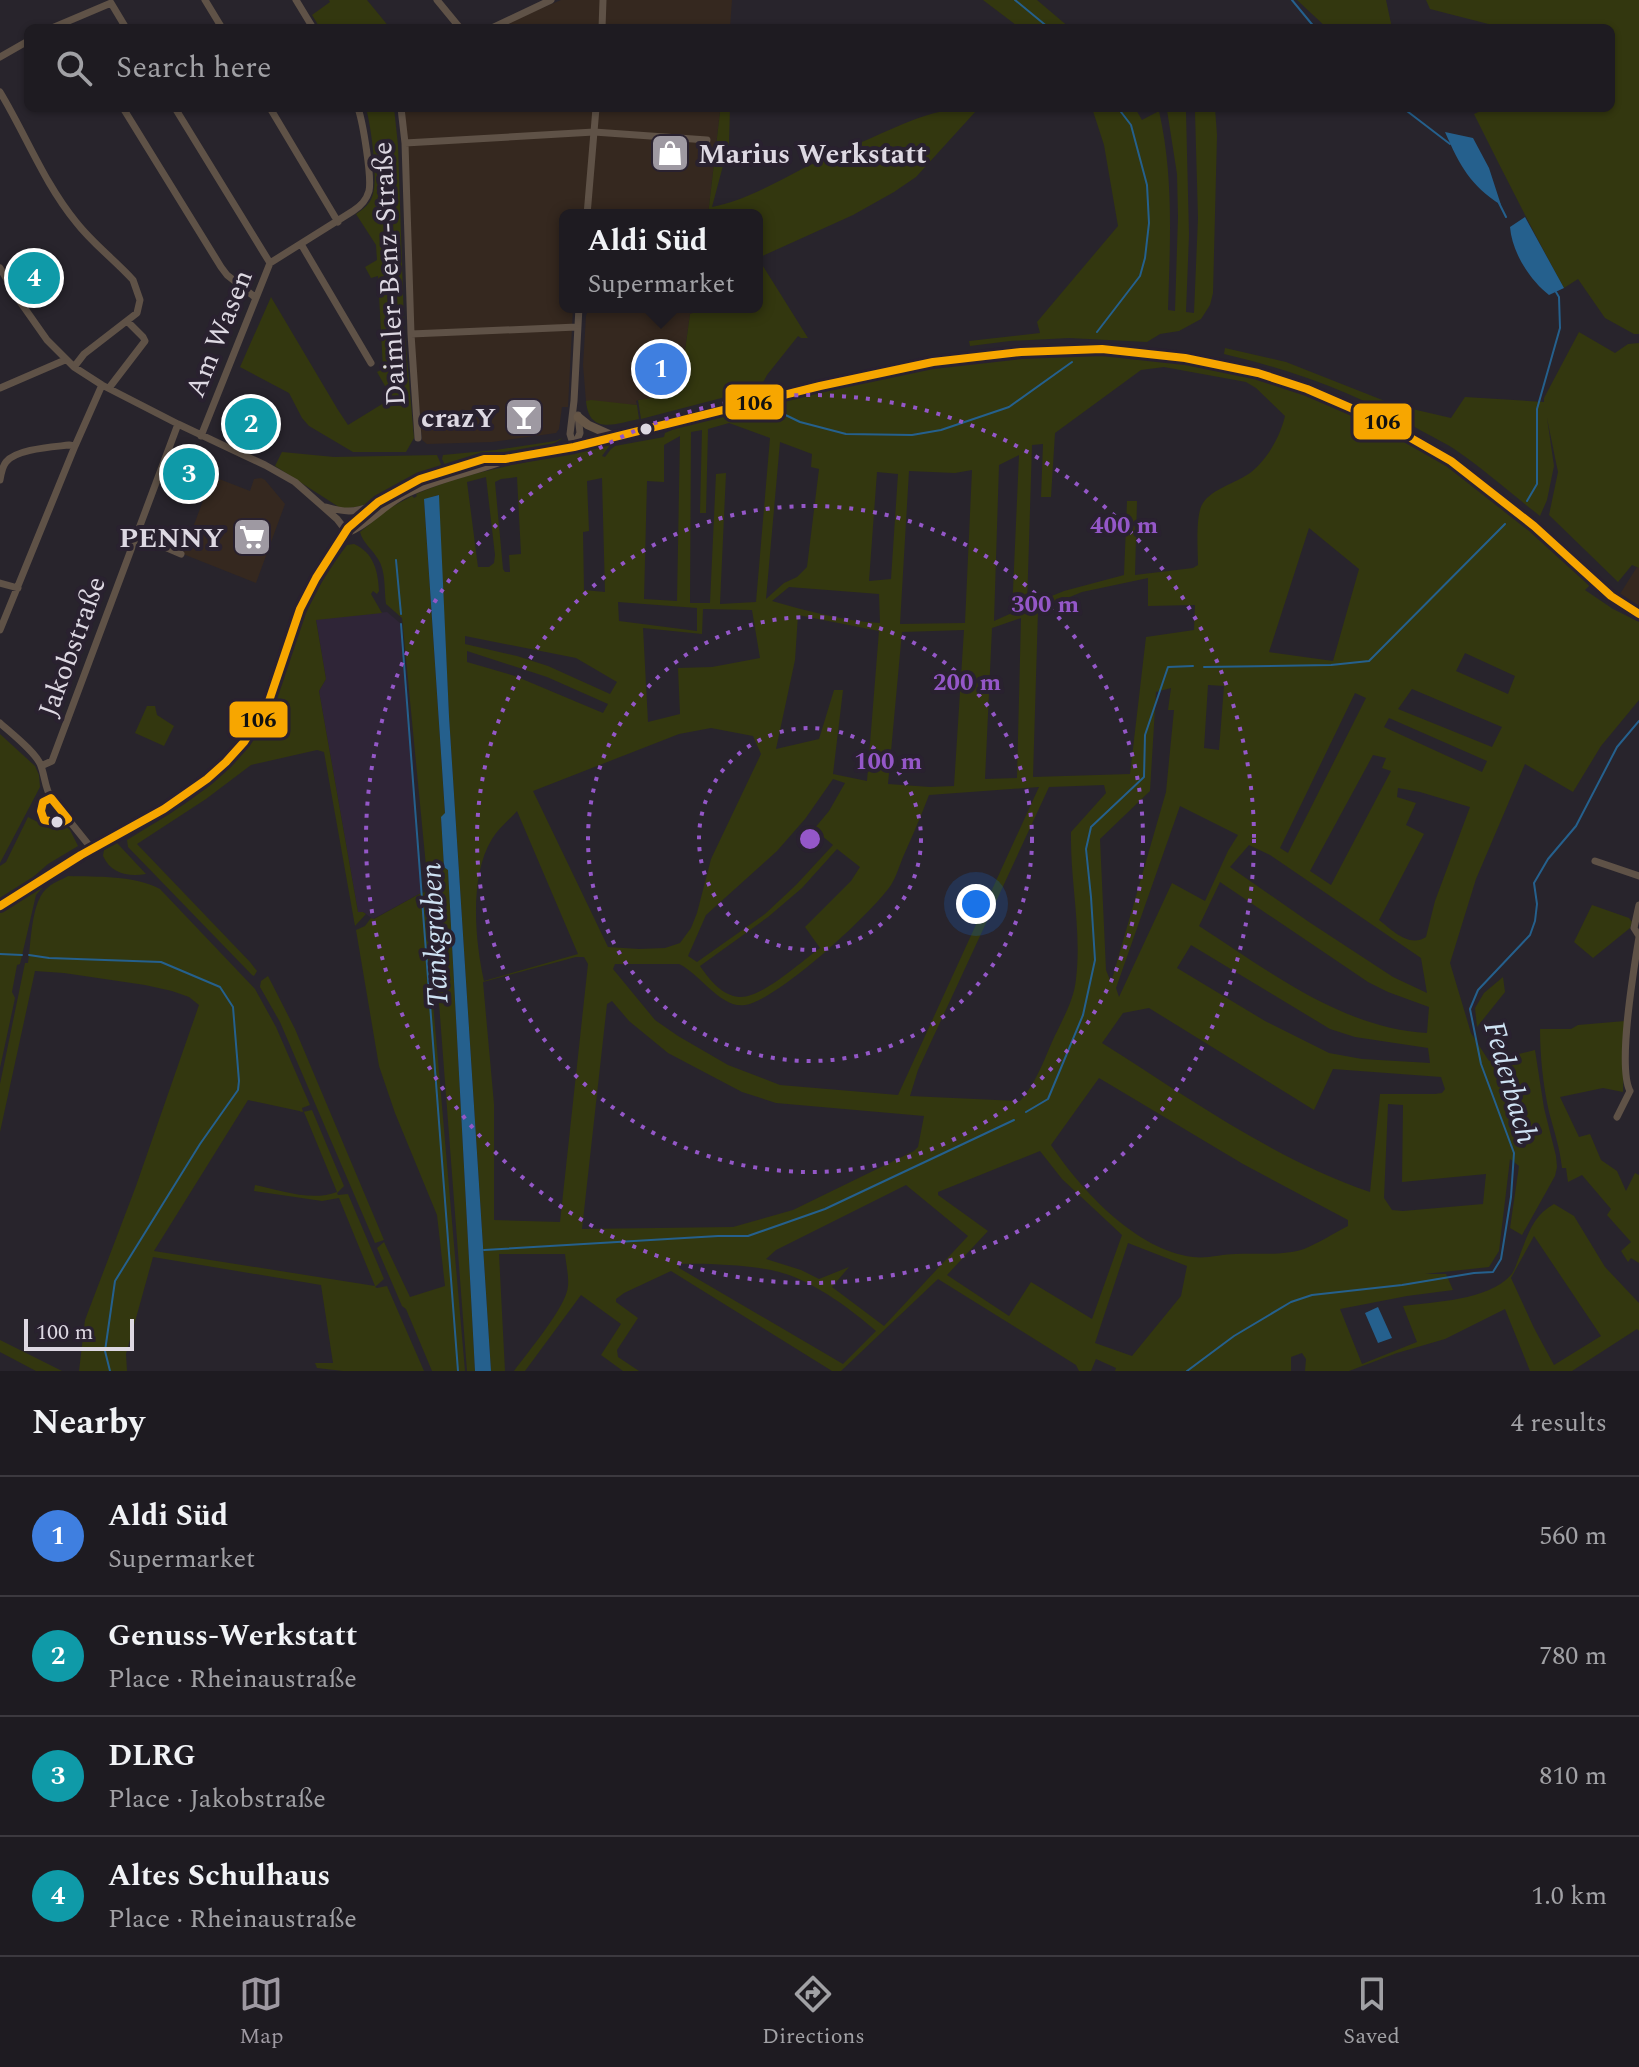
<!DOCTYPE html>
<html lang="en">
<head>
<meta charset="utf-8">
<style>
	:root { --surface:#1e1b21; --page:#2b282e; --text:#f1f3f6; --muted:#a1a1a5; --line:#3c393f; --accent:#9e99a2 }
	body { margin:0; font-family:Spectral,serif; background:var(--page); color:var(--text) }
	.scale { position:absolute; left:24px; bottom:20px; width:110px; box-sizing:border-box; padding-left:8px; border:4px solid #ddd8e2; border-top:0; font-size:22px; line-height:28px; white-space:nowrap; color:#ddd8e2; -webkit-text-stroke:6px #29212f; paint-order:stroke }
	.you { position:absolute; left:976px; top:904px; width:28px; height:28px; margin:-20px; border:6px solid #fff; border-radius:50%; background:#1a73e8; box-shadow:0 0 0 12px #1a73e833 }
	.badge { display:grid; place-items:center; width:52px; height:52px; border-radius:50%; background:var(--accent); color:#fff; font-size:26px; font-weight:700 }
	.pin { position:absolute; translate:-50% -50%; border:4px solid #fff; box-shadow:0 2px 8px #0006 }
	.popup { position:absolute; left:559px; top:209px; width:204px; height:104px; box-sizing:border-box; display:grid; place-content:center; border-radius:12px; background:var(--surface); filter:drop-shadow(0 2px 6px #0005); font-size:26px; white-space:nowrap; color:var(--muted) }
	.popup b { font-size:30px; color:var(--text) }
	.popup::after { content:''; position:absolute; left:50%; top:100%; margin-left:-16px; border:16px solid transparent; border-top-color:var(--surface) }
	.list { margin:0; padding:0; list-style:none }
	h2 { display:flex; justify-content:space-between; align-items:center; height:104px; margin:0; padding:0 32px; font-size:34px }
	h2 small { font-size:26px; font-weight:400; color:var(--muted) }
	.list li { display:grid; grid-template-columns:52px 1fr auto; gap:24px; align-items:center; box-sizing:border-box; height:120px; padding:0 32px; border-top:2px solid var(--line) }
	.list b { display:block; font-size:30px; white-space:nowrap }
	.list p { margin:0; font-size:26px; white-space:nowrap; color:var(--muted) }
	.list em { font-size:26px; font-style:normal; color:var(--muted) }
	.icon { flex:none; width:44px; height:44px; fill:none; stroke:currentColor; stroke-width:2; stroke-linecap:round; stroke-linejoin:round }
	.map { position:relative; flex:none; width:1639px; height:1371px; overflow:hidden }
	.search { position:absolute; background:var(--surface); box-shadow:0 2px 6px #0004; left:24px; right:24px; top:24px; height:88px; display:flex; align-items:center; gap:20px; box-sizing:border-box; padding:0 28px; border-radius:12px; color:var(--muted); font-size:30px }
	.sheet { height:584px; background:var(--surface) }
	nav { display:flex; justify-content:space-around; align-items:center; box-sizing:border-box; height:112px; border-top:2px solid var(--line); background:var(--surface); font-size:22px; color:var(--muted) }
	nav a { display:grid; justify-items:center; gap:4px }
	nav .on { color:var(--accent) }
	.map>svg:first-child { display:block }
</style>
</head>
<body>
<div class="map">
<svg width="1639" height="1371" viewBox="0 0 1639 1371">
	<rect width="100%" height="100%" fill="#28242c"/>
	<path fill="#35281f" d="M561,0H732L730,28H494Z
		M401,108H712V111L720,112L708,215H644L581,211L580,215H565V307H573L568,407H562L559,429L556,433L492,442L427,444L422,440L413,336Z
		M589,307H695V312L690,314L679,394L638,400L636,401L637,405L586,401L583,365L586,316Z
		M214,477L250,491L254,479L261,478L265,480L285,504L256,583L183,554L207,490H209Z
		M1637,567L1639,568V607L1620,594Z"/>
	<path fill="#2f2537" d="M387,612L400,623L421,893L373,919L363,912H358L319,691L326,679L316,619Z"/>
	<path fill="#33370f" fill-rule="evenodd" d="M329,0H367L390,28H320L312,15L330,2Z
		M983,0H1037L1070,28H1020Z
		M1297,0H1386L1392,28H1327Z
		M1426,0H1639V334H1634L1605,318L1578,279L1564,288C1532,230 1503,172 1474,114L1487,108H1611V28H1504L1430,9Z
		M366,108H394L398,145L404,324L414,438L406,452H353L309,426L302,418L289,393L240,367L271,297L338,410L348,425L392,398L377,372L383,369L378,276L371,278L365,267L377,260L376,245L356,214C364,209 371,203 373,194C378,177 371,126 366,108Z
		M712,108H730L729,143L712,207C744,201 773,184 802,169C824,158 846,149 869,139C905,123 934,108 974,108L976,111L916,177L894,192L853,215L758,258L808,338H801L798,336L767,375L760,388L641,419L638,400L679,394L690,314L695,312V307H757V215H708L720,112L712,111Z
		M1092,108H1135L1142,120L1159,111C1174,177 1170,243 1168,310L1175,311L1178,217L1177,174L1167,110L1172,108H1215L1217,135L1213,293L1210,305L1201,319L1179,331L1160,334L1147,342L1069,338L1010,341L970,346L969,341L1040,333L1037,322L1118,226L1104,145ZM1186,112H1195L1198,218L1194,313L1186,312L1189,235Z
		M1579,332L1615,353L1628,344L1639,343V568L1632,565L1618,582L1549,515L1558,472L1547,418L1554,466L1547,500L1540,516C1513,495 1486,471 1457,451C1446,443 1432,437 1420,430C1358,394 1293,370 1224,354L1225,348L1286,362L1395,405L1451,418L1465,397L1544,402V398Z
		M1065,354L1155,358L1202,365L1254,376L1350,410L1430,453L1513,515L1590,585L1585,590L1613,609L1639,622V700L1601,746L1573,792L1525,764L1476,879L1450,963L1471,1033L1489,1061L1535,1050L1544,1108L1556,1156L1557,1167L1555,1176L1522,1235L1510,1228L1519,1166L1510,1159L1499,1251L1489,1267L1425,1274H1446L1453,1290L1407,1296L1340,1309L1362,1364L1417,1342L1403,1306C1434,1302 1488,1300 1510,1276C1514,1272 1516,1265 1518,1260C1527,1237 1532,1216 1554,1204L1574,1216L1605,1267L1639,1303V1331L1637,1329L1572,1371H1530L1505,1309L1445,1339L1397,1353L1349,1371H1305L1306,1359L1302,1353L1291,1357V1371H1115L1116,1368L1096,1359L1091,1371H1079L1076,1365L938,1279L841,1371H832L671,1271L624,1293L616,1299V1302L638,1318L617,1350L618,1357L639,1371H623L601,1355L621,1324L581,1295L525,1371H514C527,1353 567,1306 568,1286C569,1276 566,1264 565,1254H499L505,1371H491L449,716L438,495L424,500L445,814L441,818L444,866L448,870L475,1371H467L438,990L402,618L386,604C384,589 386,571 378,559C372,549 363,543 360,532L388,509L412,496L414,498L417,496L416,494C478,467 545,460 610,445L602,456L605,457L611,449L615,446L664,437L665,433L684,425L858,382L961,363ZM1164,367L1246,382L1256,388L1285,416C1280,437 1267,460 1250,473C1236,483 1212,489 1203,503C1195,514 1198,551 1198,565L1193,568L1135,575L1137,501H1127L1124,575L1064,591L1027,606L1032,445L1043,444L1041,497H1051L1055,433L1141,370ZM729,423L770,438L756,602L720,604L726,473L716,474L710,603H690L691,432L702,430L700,513H706L708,429ZM680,436L677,601L644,599L647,481L664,482V445ZM780,442L812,454L811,467L819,469L807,567L797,577L784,583L766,599ZM1019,455L1012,613L994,621L999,465ZM972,470L965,623L900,624L909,471L955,473ZM877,472L898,474L891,579L869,581ZM486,477L495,555L494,563L489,567H478L467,482ZM517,477L521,554L509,555L510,572H505L503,569L495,482L501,479ZM602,478L605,592L584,590L583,532L589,531L587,481ZM1309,528L1359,569L1333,661L1269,652ZM1148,578V606L1195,605L1194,630L1146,637L1130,774L1033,777L1038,610L1082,592ZM789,587L879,594L880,623C844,621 807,611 772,601ZM618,602L697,608V631L619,621ZM703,609L752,610L760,658L712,667L678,668L680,714L648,722L643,628L702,634ZM798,615L879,631L867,781L833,774L843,690H834L819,739L776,749L795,660ZM1021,618L1017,778L985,779L992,628ZM964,630L954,786L930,787L888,784L902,632ZM465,636L576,658L617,682L610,694L548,666L517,656L465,644ZM467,651L547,677L608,704L603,713L515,676L467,662ZM1465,653L1515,676L1508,694L1456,671ZM1208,685L1224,686L1219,750L1204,748ZM1171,688L1168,710H1174L1166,792L1112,979L1110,980L1106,970L1100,839L1150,791L1156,692ZM1412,689L1502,727L1492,747L1398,709ZM1355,693L1366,698L1288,853L1280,848ZM1389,718L1487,761L1482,772L1384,727ZM711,728L753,736L761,754L711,859L697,913L691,928L680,943L665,948L639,949L608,947L533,791L679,734ZM1373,755L1386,758L1382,768L1391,771L1331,885L1310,871ZM833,779L845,783L829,811L814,829L833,845L796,885L765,914L697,962L688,956L706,915L777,851L805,819ZM1104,785L1106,793L1071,832C1070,881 1082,931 1076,979C1074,1001 1061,1022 1052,1042C1043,1063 1035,1084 1020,1101L910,1096L918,1070L1049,787ZM1039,787L898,1095L780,1085L728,1065L678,1036L655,1020L613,969L615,964H679C699,973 721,1009 745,1005C778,1000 871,914 891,885C896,877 899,867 903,857C912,837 921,816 929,795ZM1398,788L1420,792L1470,807L1435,901L1426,937C1409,948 1392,930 1379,920L1424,834L1406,825L1416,803L1397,797ZM1180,806L1238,835L1228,851L1205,901L1172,883L1119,997L1116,988ZM517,811L578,954L484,981C475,941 469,876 492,839C498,829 509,820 517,811ZM1249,845L1270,855L1421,958L1427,993L1393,977L1309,922L1230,867ZM837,849L860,867L851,881L805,927L820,948C802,961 761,999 739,997C721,995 710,980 700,966L768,917L802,888ZM1220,882L1368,982L1388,992L1429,1007L1427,1033C1341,1028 1269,971 1199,926ZM1191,945L1330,1029L1355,1037L1428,1048L1430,1063L1362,1059L1329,1053L1265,1021L1177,968ZM576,957H584L588,964L560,1222L494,1220V1104L483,982ZM612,1001L629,1021L668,1053L742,1092L776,1103L924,1116L918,1147L914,1151L793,1210L733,1227L582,1229L607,1004ZM1149,1008L1314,1110L1333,1069L1441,1077L1445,1089L1442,1093L1435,1094H1380L1370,1192C1273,1159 1188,1097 1102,1043L1123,1013ZM1099,1078L1243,1164L1348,1220V1226C1334,1233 1319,1243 1304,1249C1283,1256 1258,1253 1236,1254C1222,1254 1207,1259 1193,1257C1136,1250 1081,1190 1051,1145ZM1388,1104L1403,1105L1402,1182L1486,1174L1483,1204L1403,1211L1392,1210L1384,1198ZM1040,1151L1062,1179L1122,1235L1092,1319L1031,1282L1009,1316L947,1275L988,1231L938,1195V1192ZM906,1185L968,1236L884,1326L832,1287L849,1267L819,1279L801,1270L766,1259L776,1250ZM1534,1236L1601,1336L1554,1365L1534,1328L1511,1278ZM1128,1243L1187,1266L1181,1296L1132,1356L1095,1343ZM679,1264C707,1263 759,1265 786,1274C817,1284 852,1310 876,1331L843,1364L679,1268Z
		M591,400L637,405L639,419C615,424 589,435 586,401Z
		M563,438L551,445L479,458L446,467L442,459L443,455L496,450L555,441Z
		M282,452L334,457L437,455L443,469L422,476L362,506L342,509L275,466Z
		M354,544C374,553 378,571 379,591L377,594L373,591L371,594L382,613L316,620L326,679L319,691L358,912H363L366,914L355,926L324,752L317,750L251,765L206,799L137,844L250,962L257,971L254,976L252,975L128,847L127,840C186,804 242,773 273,706C285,680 291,652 301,625C312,595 328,570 347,545Z
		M147,706H155L157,715L174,726L164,746L135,733Z
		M0,734L35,766L39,775L40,787L0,863Z
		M28,817L53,830L65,826L70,830L78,846L48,864L32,878L0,900V866L6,862Z
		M117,843L146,874C129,877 111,874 103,856L104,850Z
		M68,876C97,877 134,875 160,889L255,989L276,1027L310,1105L302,1108L303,1112L312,1110L344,1186L337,1193L338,1195L348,1194L384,1279L375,1287L377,1288L387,1286L424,1371H343L317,1368L315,1363H333L321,1285L153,1257L126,1354L127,1371H79L85,1320L136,1186L199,1005L189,997L172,991L145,985L64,973L35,971L0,1132V1084L25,963H28C31,944 31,903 46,889C52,883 61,880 68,876ZM248,1100L304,1112L337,1192C311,1202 280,1190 255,1185L254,1191L322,1201L339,1198L375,1286L154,1251Z
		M45,882L46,884L36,895L20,964L17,965L12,992L15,998L0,1068V912Z
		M426,892L434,967L430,968L465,1371H432L406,1309L402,1306L377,1248L384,1242L410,1297L445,1286L437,1215L395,1113L379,1066L356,930L365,926L371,918L374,919L421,893Z
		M1592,905L1629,918L1632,922L1630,928L1593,958L1574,942Z
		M268,976L295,1029L384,1240L375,1243L280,1022L260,987L261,981Z
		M1503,977L1505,992L1477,1027L1475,1008L1484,993Z
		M1625,1021L1623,1092L1603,1088L1560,1097L1579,1137L1590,1134L1601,1160L1617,1171L1626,1191L1635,1173L1639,1175V1263L1631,1258L1628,1262L1621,1251L1631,1242L1607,1215L1611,1209L1582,1175L1568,1182L1566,1168H1562C1560,1148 1554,1131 1549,1112C1543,1085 1540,1056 1540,1029H1571L1578,1025Z
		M0,1340L62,1371H36L0,1352Z"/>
	<path fill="#25608d" d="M1445,132L1473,138L1489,168L1501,205C1470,185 1460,166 1445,132Z
		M1525,217L1564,288L1549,295C1529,279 1512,252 1510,227Z
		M439,495L449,716L491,1371H475L448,870L444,867L441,817L445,813L424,499Z
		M1378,1307L1392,1338L1378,1343L1365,1313Z"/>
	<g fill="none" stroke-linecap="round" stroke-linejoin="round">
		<path stroke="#25608d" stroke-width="2" d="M1015,0L1049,28
			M1292,0L1315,28
			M1403,108L1450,144
			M1499,203L1506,217
			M1097,332L1140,276L1145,258L1149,223L1147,185L1131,125L1118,108
			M771,408L800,422L846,434L912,435L941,430L1009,407L1072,362
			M1527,501L1537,484V409L1560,328L1559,297L1556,292
			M396,560L401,614
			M401,624L458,1371
			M1204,667L1331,665L1369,661L1505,524
			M0,954L22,955
			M29,955L49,958L161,962L220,987L233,1007L239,1081L238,1090L200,1144L115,1281L105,1351L110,1371
			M1026,1112L1048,1099L1083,1015L1095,960L1091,897L1086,849L1091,827L1144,777L1145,735L1168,667L1193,666
			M484,1250L718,1236H748L825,1209L1014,1120
			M1187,1371L1234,1336L1291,1302L1312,1295L1402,1285L1474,1273L1493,1272L1501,1259L1511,1197L1514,1153L1481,1064L1470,1009L1478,990L1530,935L1535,921L1537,904L1534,883L1548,859L1576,826L1617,747L1639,721"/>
		<path stroke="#5f5247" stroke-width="7" d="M205,0L222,28
			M296,0L313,28
			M437,0L460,28
			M111,3L126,28
			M52,28L111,3
			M492,28L551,0
			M602,28L603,0
			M0,57L28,41
			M0,92C26,135 44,183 76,222C93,244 115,260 133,280L140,300L137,313L84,354L74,367
			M123,108L221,267L227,275L256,298
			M175,108L270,263
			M270,108L338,222
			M401,108L405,143L411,334L418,438
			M405,143L594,132L707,140
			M587,215L596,108
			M301,244L371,363
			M0,268L21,303L47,340L74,367L102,385L178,424L265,465L295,482L337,519L347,532
			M411,334L577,327
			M0,388L65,360
			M109,388L145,341L143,337L128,322
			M201,436L270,263L353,211C361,206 366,201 369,191C372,177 363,123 358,108
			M574,447L570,434L574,401L579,307
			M574,447L580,433L578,415
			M0,480C1,474 2,467 6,462C16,449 53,447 69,445L75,446
			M326,507C344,512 354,513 371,506
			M137,535L181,554
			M0,583L18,588
			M0,630L75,446L102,385
			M0,723C11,733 37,753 41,766C45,777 45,788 51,798L92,849
			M41,766L52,761L178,424
			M1595,861L1639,876
			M1639,905L1634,928L1639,936
			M1630,1091C1617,1066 1634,968 1639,937
			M1617,1117L1630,1091"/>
		<path stroke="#665646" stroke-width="9" d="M578,417L588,425L615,437
			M347,532C368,524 383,505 404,494C434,479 466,473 498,462
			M0,906C30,886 61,866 93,848C157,814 221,784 260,719C283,681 288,634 307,594C318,572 332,552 347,532L348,528L378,502L420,479L484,459H505L574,447L820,386L933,362L1021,352L1067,349H1102L1185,358L1258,373L1307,389L1381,421L1451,461L1478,481L1534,526L1611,596L1639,614"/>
		<g stroke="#29212f" stroke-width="14">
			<path id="bus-1" d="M51,798L68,819L61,823L44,820L41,811L43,802Z
				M0,906L81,855L164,809L207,779L226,762L244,742L268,704L300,609L316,578L348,528L378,502L420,479L484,459H505L574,447L820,386L933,362L1021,352L1102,349L1185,358L1258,373L1307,389L1381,421L1451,461L1534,526L1611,596L1639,614"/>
		</g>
		<use href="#bus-1" stroke="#f7a600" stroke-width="8"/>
	</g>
	<g fill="none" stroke="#9457c8" stroke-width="4" stroke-dasharray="4 8">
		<circle cx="810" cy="839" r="111"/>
		<circle cx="810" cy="839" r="222"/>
		<circle cx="810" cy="839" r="333"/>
		<circle cx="810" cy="839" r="444"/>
	</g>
	<defs>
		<g id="shop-square" transform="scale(2)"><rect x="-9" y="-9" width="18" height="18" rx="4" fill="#9e99a2" stroke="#29212f"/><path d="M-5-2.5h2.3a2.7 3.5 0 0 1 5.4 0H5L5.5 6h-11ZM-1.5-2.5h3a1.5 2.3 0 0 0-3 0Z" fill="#fff"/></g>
		<g id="bar-square" transform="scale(2)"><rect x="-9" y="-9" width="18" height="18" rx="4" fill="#9e99a2" stroke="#29212f"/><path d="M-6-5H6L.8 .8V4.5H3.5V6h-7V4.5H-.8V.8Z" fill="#fff"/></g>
		<g id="supermarket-square" transform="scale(2)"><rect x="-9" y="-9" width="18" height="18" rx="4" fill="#9e99a2" stroke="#29212f"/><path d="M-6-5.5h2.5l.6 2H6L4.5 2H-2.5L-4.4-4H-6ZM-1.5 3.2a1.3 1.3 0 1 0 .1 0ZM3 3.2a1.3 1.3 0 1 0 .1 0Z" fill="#fff"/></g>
	</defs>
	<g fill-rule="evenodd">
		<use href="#shop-square" x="670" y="153"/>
		<use href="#bar-square" x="524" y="417"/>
		<use href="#supermarket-square" x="252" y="537"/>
	</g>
	<g fill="#ddd8e2" stroke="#29212f" stroke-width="3">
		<circle cx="646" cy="429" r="7"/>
		<circle cx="57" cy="822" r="7"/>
	</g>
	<g text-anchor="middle" stroke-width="8" stroke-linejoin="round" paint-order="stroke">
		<g font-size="28" font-weight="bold" fill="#ddd8e2" stroke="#29212f" text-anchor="end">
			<text x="698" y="163" text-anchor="start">Marius Werkstatt</text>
			<text x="496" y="427">crazY</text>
			<text x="224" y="547">PENNY</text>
		</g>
		<g font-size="28" fill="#ddd8e2" stroke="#29212f">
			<text transform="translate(388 274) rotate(-93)" y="10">Daimler-Benz-Straße</text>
			<text transform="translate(218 333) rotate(-68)" y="10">Am Wasen</text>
			<text transform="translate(71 646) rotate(-70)" y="10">Jakobstraße</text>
		</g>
		<g font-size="30" font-style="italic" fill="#cee2f3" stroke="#29212f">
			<text transform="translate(434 935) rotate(-93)" y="10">Tankgraben</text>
			<text transform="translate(1511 1082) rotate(74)" y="10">Federbach</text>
		</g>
	</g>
	<circle cx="810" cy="839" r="12" fill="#9457c8" stroke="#29212f" stroke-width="4"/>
	<g font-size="24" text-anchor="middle" font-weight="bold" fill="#9457c8" stroke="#29212f" stroke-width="8" stroke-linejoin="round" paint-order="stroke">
		<text x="1124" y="533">400 m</text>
		<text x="1045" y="612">300 m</text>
		<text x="967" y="690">200 m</text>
		<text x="888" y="769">100 m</text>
	</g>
	<g stroke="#29212f" stroke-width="3">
		<rect x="724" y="383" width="61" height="38" rx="8" fill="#f7a600"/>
		<rect x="1352" y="402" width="61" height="39" rx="8" fill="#f7a600"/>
		<rect x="228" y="700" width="61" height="39" rx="8" fill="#f7a600"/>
	</g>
	<g font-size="22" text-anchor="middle" font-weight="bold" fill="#111">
		<text x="754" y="410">106</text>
		<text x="1382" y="429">106</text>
		<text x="258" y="727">106</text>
	</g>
</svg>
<div class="scale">100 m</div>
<div class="you"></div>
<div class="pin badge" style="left:661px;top:369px;background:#3f7fe0">1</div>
<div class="popup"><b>Aldi Süd</b>Supermarket</div>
<div class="pin badge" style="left:251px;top:424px;background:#0f9aa8">2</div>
<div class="pin badge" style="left:189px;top:474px;background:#0f9aa8">3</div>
<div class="pin badge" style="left:34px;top:278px;background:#0f9aa8">4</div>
<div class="search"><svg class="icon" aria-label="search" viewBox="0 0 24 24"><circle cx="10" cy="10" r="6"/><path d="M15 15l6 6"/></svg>Search here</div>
</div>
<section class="sheet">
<h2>Nearby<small>4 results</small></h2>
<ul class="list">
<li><span class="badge" style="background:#3f7fe0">1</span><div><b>Aldi Süd</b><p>Supermarket</p></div><em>560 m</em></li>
<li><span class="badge" style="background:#0f9aa8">2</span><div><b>Genuss-Werkstatt</b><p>Place · Rheinaustraße</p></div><em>780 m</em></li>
<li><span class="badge" style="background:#0f9aa8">3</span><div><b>DLRG</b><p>Place · Jakobstraße</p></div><em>810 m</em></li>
<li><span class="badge" style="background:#0f9aa8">4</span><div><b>Altes Schulhaus</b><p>Place · Rheinaustraße</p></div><em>1.0 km</em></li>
</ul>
</section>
<nav>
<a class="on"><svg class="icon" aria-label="map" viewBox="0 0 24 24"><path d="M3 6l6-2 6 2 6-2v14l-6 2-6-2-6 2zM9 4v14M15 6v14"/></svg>Map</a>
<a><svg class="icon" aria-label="directions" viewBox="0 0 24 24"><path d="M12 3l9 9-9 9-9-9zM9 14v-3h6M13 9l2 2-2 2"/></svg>Directions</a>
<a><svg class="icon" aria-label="saved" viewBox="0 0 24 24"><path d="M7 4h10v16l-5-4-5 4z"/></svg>Saved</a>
</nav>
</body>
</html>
